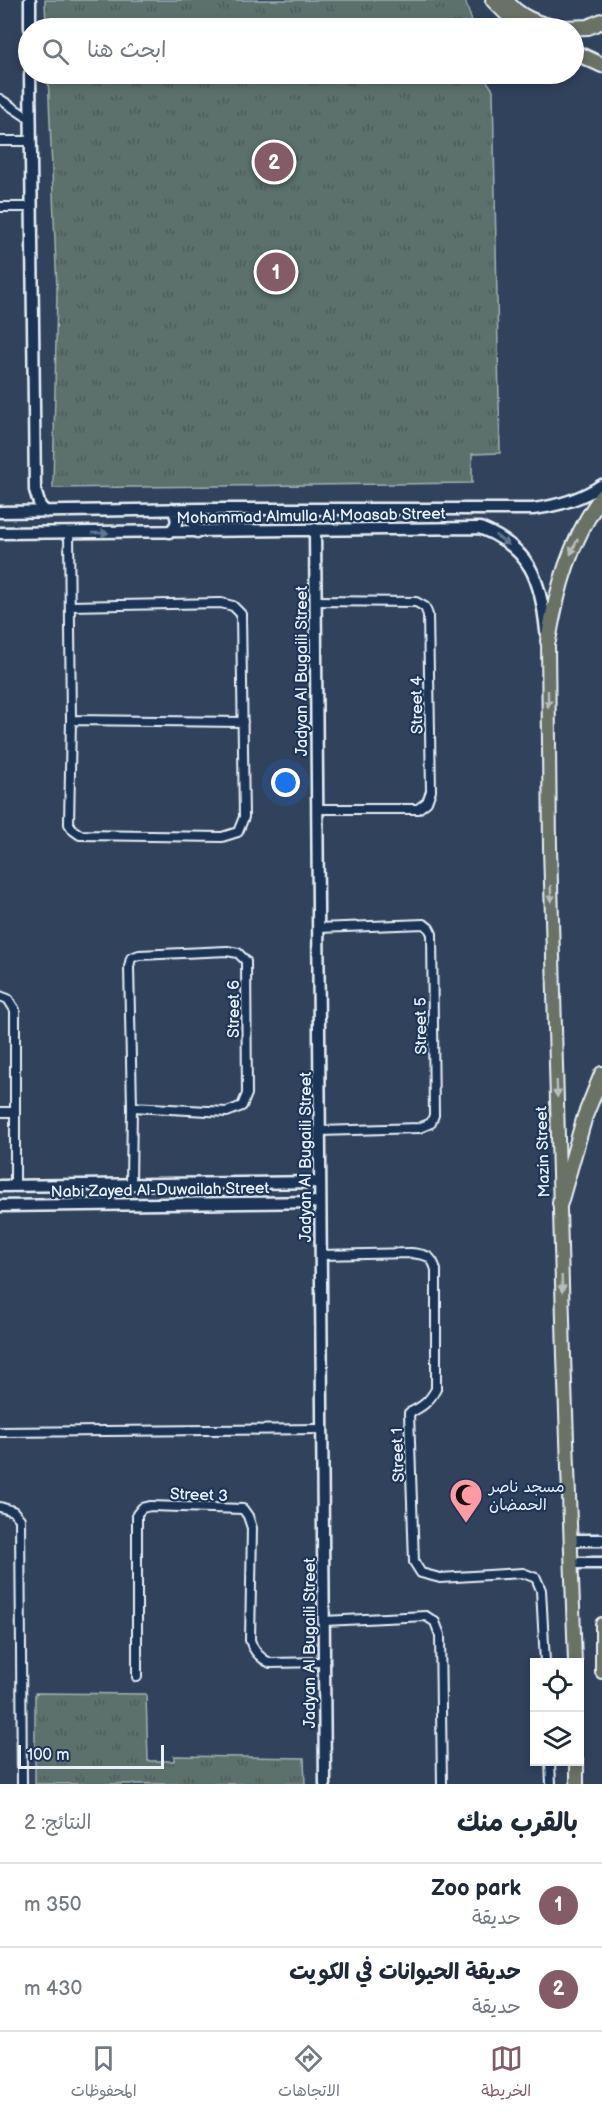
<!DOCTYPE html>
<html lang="ar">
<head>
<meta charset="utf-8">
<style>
	:root { --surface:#fff; --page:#f6f6f7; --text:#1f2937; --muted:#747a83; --line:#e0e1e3; --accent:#845c67 }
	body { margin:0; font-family:"Balsamiq Sans","Playpen Sans Arabic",sans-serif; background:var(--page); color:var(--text); direction:rtl }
	.controls { position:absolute; right:18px; bottom:18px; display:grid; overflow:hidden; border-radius:0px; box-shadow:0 3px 9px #0003 }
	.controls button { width:54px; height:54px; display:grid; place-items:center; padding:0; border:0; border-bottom:2px solid var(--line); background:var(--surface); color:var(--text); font:30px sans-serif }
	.scale { position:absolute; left:18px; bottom:15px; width:146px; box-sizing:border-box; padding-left:6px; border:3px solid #e8f1f8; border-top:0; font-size:16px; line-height:21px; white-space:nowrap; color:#e8f1f8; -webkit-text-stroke:4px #1d3557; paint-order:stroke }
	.you { position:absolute; left:286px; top:783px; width:21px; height:21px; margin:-15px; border:4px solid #fff; border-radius:50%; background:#1a73e8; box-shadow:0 0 0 9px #1a73e833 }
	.badge { display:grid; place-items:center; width:39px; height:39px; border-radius:50%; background:var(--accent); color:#fff; font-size:20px; font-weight:700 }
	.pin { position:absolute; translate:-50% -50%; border:3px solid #fff; box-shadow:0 2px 6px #0006 }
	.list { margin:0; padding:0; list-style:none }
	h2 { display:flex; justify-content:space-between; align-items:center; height:78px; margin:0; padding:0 24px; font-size:26px }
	h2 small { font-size:20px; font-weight:400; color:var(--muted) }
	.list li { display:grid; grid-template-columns:39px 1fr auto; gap:18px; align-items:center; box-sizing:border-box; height:84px; padding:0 24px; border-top:2px solid var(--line) }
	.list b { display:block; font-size:22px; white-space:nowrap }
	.list p { margin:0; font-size:20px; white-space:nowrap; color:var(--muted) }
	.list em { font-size:20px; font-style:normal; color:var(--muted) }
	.icon { flex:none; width:33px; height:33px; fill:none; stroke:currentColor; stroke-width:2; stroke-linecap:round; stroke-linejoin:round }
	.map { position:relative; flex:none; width:602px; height:1784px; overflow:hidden; direction:ltr }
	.search { position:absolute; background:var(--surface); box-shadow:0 3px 9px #0003; left:18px; right:18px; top:18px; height:66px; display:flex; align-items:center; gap:15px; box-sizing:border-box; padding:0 21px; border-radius:33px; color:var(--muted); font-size:22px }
	.sheet { height:246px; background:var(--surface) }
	nav { display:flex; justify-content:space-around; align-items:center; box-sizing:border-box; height:84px; border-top:2px solid var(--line); background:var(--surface); font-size:16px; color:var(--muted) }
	nav a { display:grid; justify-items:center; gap:3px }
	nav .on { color:var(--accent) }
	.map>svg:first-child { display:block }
</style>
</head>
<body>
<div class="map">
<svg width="602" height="1784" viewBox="0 0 602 1784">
	<defs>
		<pattern id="park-tufts" width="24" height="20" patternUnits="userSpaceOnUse" patternTransform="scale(1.5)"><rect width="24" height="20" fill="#5b716c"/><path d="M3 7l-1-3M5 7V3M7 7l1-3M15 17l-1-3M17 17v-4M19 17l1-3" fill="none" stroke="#4f5a59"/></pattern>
	</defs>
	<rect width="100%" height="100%" fill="#31425d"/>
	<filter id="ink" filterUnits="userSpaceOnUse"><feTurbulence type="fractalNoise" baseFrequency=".0167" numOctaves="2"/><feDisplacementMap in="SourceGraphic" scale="12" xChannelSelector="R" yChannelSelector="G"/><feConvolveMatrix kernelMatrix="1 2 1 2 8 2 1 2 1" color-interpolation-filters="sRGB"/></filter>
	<g filter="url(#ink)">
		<path fill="url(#park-tufts)" stroke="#a2b1b2" stroke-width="1.5" d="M45,0H465L472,21V28H46Z
			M48,74H482L493,90L500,453L472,454V483L53,488L57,290Z
			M35,1693L146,1694L148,1761H174V1756L304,1758L305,1784H35Z"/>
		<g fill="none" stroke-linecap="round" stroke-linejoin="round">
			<g stroke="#e8f1f8" stroke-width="12">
				<path id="street" d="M0,99L30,119
					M0,141H30
					M0,207H31
					M69,533L71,720L69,824L73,830L80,835L222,837L238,832L244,817L241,614L233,606L221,603L70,606
					M315,601L416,602L425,607L428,615L431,791L427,802L418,809H317
					M71,720L243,722
					M318,928L424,924L429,928L432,934L434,1115L431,1123L419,1128L320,1131
					M0,996L8,999L15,1010V1186
					M0,1112H14
					M131,1184L132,1107L129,967L131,958L139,955L227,951L238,953L246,961L247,1094L242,1106L227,1112L132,1107
					M321,1255L411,1253C426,1255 432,1255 436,1270V1389C429,1402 422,1407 409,1413L414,1562L421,1573L440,1578L523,1573L536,1578L541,1590L545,1662
					M0,1432L322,1429
					M0,1507L13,1511L20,1519L22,1784
					M324,1621L426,1616L435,1622L440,1635L442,1784
					M137,1677V1514L142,1508L150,1506L243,1509L248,1516L252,1528L250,1640C253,1651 260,1658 270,1663L324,1662
					M550,1762L551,1784"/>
			</g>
			<g stroke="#e8f1f8" stroke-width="15">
				<path id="secondary" d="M30,0V28
					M30,74L35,490L40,506L46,512
					M0,512L202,509H533C558,506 581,499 602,485
					M315,529L325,1784
					M169,532C178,526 179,518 172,509
					M197,532C192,522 193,516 202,509
					M0,533L480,528C531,548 541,581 546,631
					M0,1186L320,1182
					M0,1206L320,1202
					M572,1540H602
					M572,1563H602"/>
			</g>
			<g stroke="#e8f1f8" stroke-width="16">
				<path id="primary" d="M548,641L550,847L564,1356L575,1662
					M602,1624V1672
					M577,1762V1784"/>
			</g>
			<g stroke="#e8f1f8" stroke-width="18">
				<path id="highway" d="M493,0L521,28
					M506,0C517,17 540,25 559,28
					M564,28L588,27L602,21
					M574,52L602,65
					M548,641C557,589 570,540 602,496
					M560,1203L585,1116L602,1074"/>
			</g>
			<use href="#street" stroke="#1d3557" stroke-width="8"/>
			<use href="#secondary" stroke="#1d3557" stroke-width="10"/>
			<use href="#primary" stroke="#6b7165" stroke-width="12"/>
			<use href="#highway" stroke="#6b7165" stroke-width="14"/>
		</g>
		<defs><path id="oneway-solid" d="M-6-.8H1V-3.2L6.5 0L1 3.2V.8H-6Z" transform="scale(1.5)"/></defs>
		<g fill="#64778f">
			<use href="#oneway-solid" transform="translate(100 533)"/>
			<use href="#oneway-solid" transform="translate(502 540) rotate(36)"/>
		</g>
		<g fill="#b6bebd">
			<use href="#oneway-solid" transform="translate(574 547) rotate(115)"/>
			<use href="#oneway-solid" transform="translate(548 699) rotate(90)"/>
			<use href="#oneway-solid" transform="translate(551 894) rotate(88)"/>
			<use href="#oneway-solid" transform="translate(557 1089) rotate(88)"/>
			<use href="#oneway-solid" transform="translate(562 1284) rotate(88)"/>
		</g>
	</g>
	<defs>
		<g id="mosque-pin" transform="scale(1.725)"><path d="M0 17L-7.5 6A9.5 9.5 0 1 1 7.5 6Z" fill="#ff9aa2" stroke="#1d3557"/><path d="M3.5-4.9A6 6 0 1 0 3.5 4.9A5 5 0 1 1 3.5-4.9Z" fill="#111"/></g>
	</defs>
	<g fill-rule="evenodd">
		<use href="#mosque-pin" x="466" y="1495"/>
	</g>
	<g text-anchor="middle" stroke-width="4.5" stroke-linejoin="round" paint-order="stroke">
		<g font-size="16" fill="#e8f1f8" stroke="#1d3557">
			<text transform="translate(311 515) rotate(-1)" y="6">Mohammad Almulla Al Moasab Street</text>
			<text transform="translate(301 671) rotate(-90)" y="6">Jadyan Al Bugaili Street</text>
			<text transform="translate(416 705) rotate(-91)" y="6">Street 4</text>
			<text transform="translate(233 1009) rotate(-90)" y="6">Street 6</text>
			<text transform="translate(420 1026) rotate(-91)" y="6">Street 5</text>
			<text transform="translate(542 1152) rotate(-92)" y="6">Mazin Street</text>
			<text transform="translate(305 1157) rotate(-90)" y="6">Jadyan Al Bugaili Street</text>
			<text transform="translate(160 1189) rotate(-1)" y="6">Nabi Zayed Al-Duwailah Street</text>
			<text transform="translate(397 1455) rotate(-92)" y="6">Street 1</text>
			<text transform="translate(199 1494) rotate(2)" y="6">Street 3</text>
			<text transform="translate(309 1643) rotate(-90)" y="6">Jadyan Al Bugaili Street</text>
		</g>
		<g font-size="16" fill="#e8f1f8" stroke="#1d3557" text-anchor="start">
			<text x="489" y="1492">مسجد ناصر<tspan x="489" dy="18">الحمضان</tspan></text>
		</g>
	</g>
</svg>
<div class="controls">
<button><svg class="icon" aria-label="locate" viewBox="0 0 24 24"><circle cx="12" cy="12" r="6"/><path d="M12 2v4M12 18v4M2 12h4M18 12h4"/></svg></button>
<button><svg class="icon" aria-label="layers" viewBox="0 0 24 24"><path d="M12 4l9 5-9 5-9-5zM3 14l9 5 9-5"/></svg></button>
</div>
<div class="scale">100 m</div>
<div class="you"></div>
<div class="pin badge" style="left:276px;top:272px">1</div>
<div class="pin badge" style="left:274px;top:162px">2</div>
<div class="search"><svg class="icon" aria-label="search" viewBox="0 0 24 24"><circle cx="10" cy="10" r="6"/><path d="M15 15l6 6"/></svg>ابحث هنا</div>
</div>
<section class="sheet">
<h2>بالقرب منك<small>النتائج: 2</small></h2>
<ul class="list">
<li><span class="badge">1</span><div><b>Zoo park</b><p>حديقة</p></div><em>350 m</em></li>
<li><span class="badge">2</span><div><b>حديقة الحيوانات في الكويت</b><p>حديقة</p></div><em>430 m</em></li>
</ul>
</section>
<nav>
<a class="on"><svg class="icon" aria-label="map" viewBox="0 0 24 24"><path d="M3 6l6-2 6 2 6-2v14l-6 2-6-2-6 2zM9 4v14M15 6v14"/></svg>الخريطة</a>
<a><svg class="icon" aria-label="directions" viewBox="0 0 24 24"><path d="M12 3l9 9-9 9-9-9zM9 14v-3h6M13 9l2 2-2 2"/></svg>الاتجاهات</a>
<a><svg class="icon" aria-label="saved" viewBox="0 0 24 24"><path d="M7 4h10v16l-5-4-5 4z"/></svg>المحفوظات</a>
</nav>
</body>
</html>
